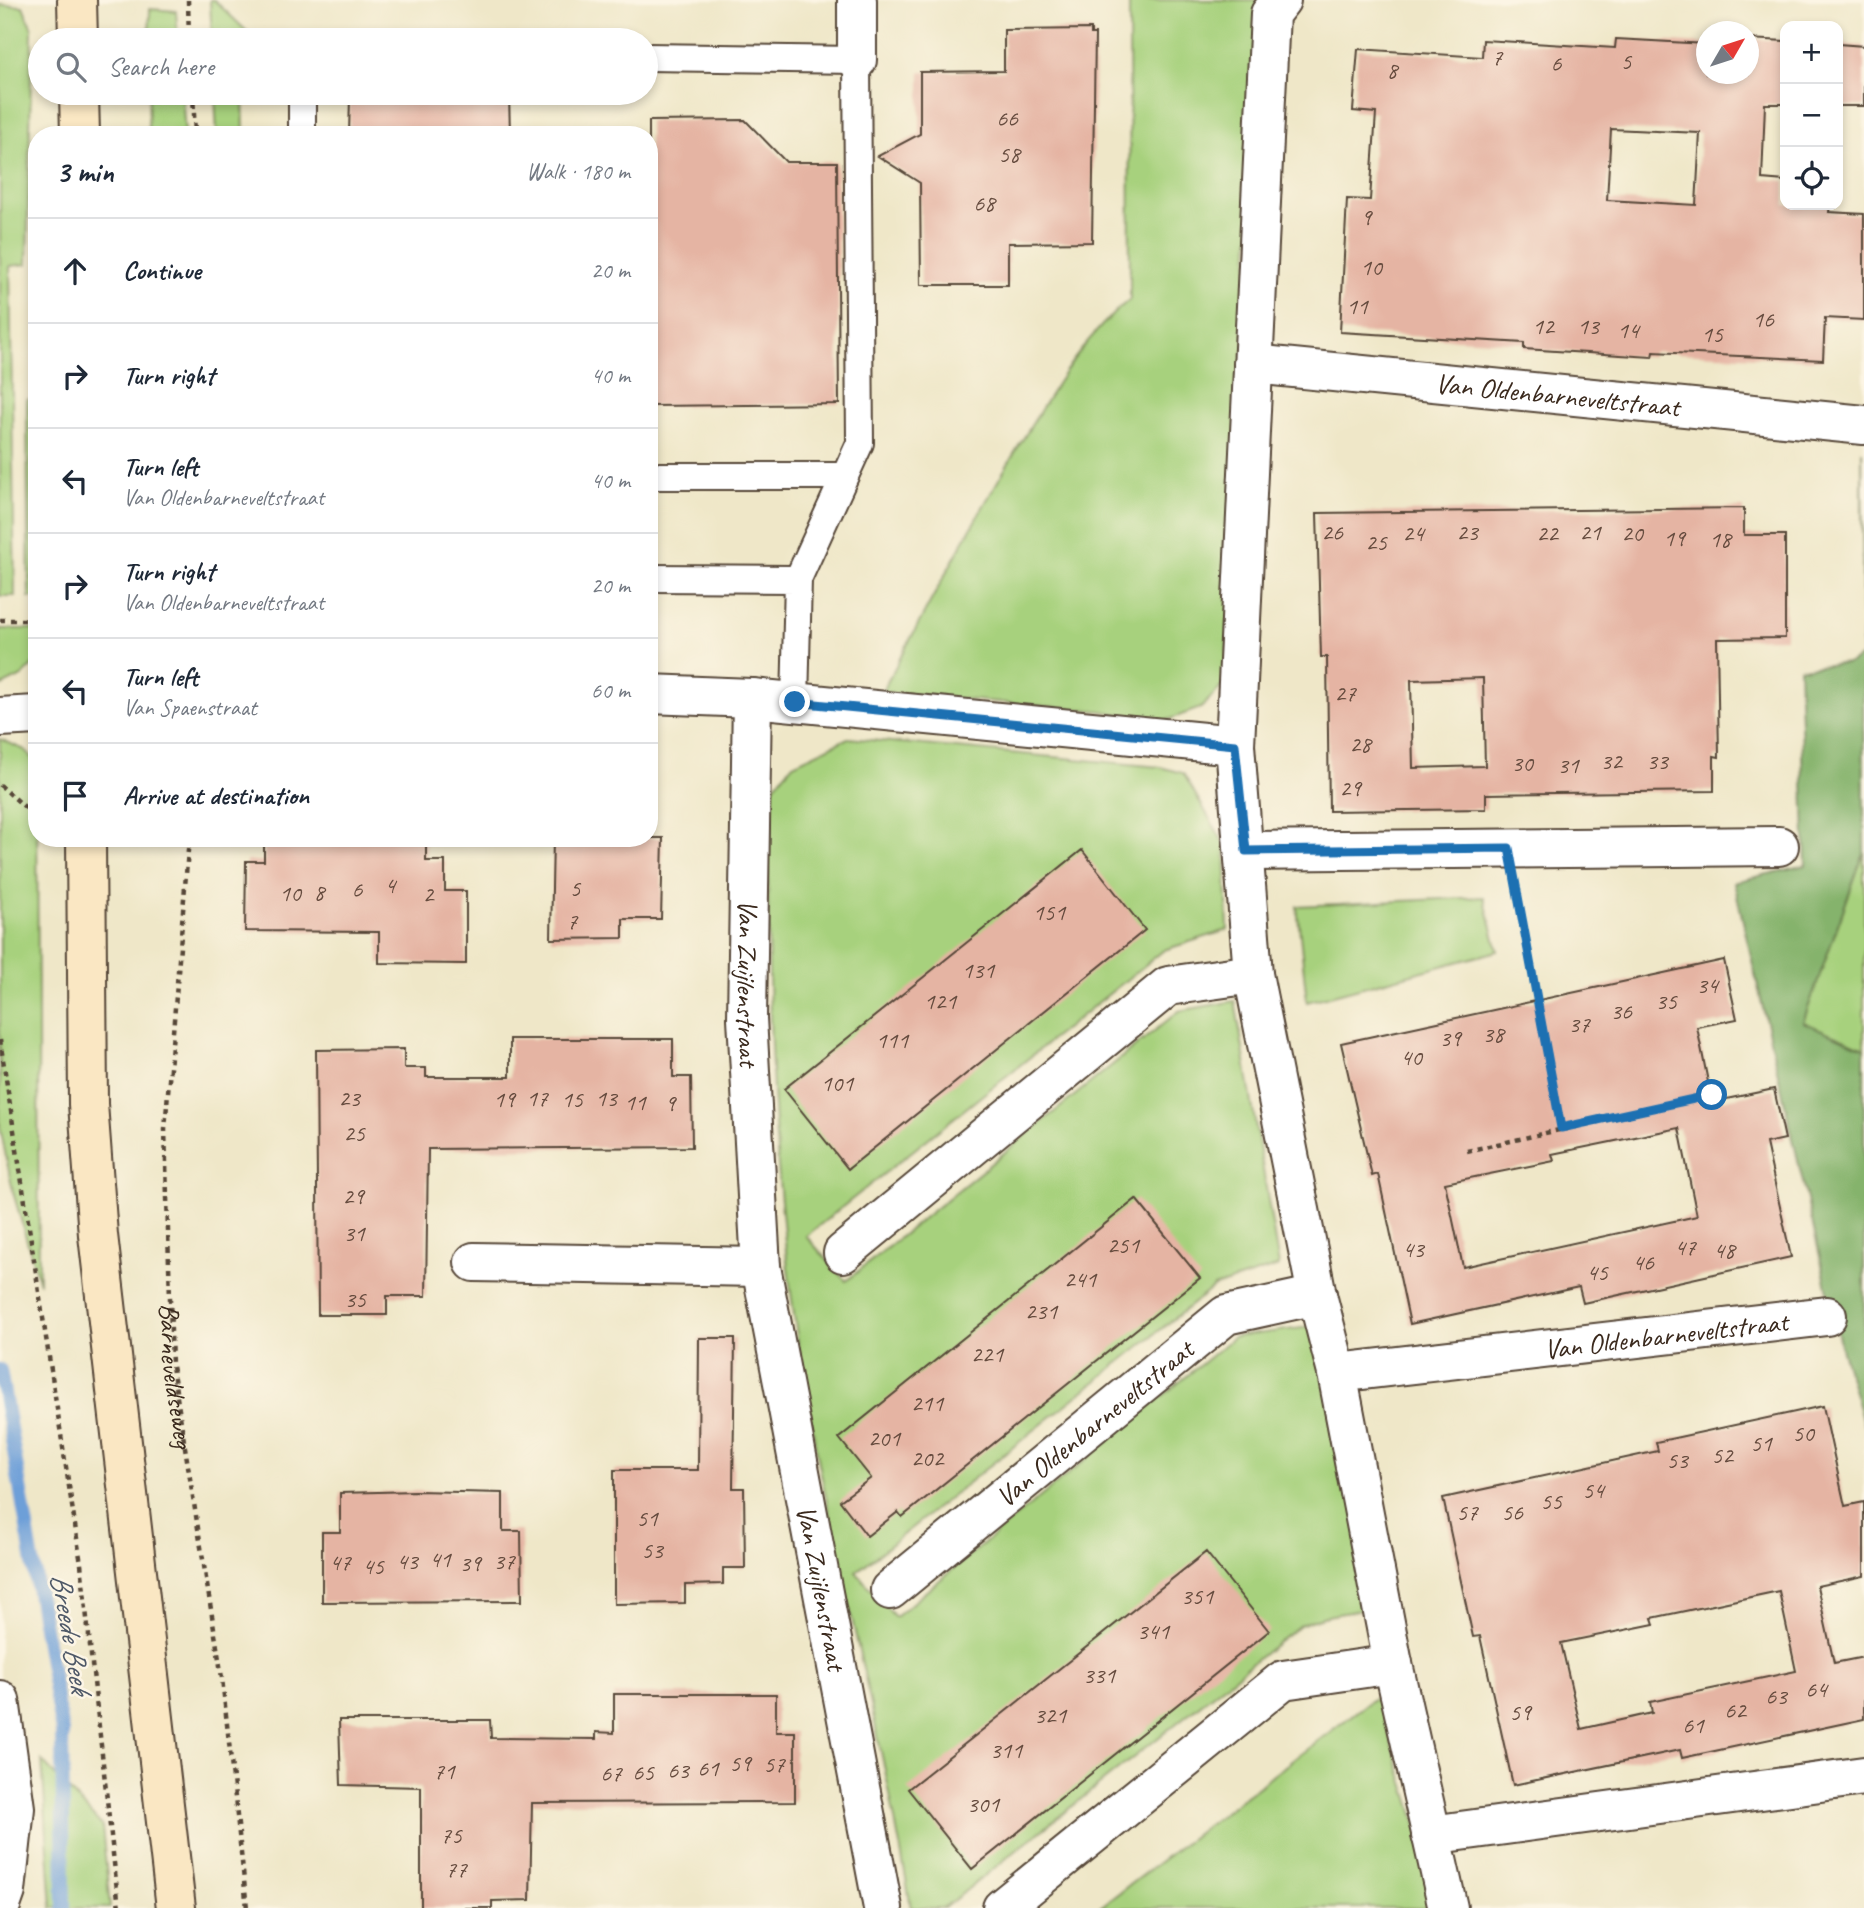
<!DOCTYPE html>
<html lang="en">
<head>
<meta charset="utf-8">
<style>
	:root { --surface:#fff; --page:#f6f6f7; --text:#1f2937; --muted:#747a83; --line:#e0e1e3 }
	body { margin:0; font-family:Caveat,sans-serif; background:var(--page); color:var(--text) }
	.controls { position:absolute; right:21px; top:21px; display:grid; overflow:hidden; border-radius:14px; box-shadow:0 4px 10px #0003 }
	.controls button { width:63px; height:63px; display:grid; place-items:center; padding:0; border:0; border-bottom:2px solid var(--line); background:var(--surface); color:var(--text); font:35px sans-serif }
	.compass { position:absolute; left:1696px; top:21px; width:63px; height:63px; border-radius:50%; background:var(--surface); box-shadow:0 4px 10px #0003; rotate:51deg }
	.stop { position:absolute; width:21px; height:21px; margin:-16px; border:5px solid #1f6fb2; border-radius:50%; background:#fff }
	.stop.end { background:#1f6fb2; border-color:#fff; box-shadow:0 2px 7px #0008 }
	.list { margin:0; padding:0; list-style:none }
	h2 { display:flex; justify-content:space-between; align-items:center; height:91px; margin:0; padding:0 28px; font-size:30px }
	h2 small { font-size:23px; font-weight:400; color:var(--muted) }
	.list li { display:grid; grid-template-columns:46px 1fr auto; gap:21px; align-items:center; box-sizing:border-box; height:105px; padding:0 28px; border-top:2px solid var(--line) }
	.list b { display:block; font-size:26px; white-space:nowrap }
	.list p { margin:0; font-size:23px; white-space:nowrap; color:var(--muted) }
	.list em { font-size:23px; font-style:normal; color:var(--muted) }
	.icon { flex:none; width:38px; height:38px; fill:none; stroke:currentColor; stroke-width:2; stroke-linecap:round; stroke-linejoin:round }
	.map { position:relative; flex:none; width:1864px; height:1908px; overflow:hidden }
	.search { position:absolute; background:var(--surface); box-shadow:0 4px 10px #0003; left:28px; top:28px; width:630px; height:77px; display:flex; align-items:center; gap:18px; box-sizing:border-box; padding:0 24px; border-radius:38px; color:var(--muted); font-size:26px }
	.panel { position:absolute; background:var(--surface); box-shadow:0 4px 10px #0003; left:28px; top:126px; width:630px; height:721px; border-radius:28px }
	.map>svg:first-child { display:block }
</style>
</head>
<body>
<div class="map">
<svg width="1864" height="1908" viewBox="0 0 1864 1908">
	<rect width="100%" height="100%" fill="#fcf5e5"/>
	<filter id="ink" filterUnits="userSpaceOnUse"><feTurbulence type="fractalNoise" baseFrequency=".0143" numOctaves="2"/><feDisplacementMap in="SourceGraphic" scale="14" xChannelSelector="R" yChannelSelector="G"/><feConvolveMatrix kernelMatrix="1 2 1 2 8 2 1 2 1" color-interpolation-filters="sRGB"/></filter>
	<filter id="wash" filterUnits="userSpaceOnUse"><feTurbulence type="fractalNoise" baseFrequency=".00686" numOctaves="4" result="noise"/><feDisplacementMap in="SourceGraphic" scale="28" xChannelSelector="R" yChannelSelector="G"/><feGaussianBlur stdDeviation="1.57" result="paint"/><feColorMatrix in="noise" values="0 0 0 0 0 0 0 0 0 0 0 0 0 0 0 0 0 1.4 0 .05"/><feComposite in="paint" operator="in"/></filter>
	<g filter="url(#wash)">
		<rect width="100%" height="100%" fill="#efe7c8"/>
		<path fill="#a7d17d" stroke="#717e4e" stroke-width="2" d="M210,0H214L256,40H212Z
			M1129,0H1263L1225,683L1201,708L1162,722L1102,711L882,692C928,606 973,521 1023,439C1054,388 1083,337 1130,299Z
			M0,5L23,6L32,29L27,264L10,266L15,596H0Z
			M150,9L176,11L178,40H149Z
			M149,93H182L185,135H148Z
			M215,93H243L244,135H217Z
			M27,399H36L37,402V597H29Z
			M0,629H37V661L22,676L0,687Z
			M848,738L1160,767L1183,773L1225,845L1228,930L1164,950L806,1236L846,1281L1179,1011L1235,1001L1279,1266L1214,1287L856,1572L895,1617L1234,1337L1317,1326L1377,1607L1322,1617L1300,1625L944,1908H911C879,1714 824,1524 796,1329C770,1151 766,971 769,792L793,764Z
			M0,739L25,750L37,764L39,1283L13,1192L0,1127Z
			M1864,852V1048L1803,1022Z
			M1484,897L1498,951L1307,1002L1297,906Z
			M1377,1696L1434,1879L1440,1908H1099Z
			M42,1761L102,1826L110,1908H52Z"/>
		<path fill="#85b36c" stroke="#606e45" stroke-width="2" d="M1862,451L1864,852L1803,1022L1864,1048V1426L1841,1348L1734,882L1806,865L1799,668L1849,663L1862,656Z"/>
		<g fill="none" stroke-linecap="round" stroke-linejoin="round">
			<path stroke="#6d9fd8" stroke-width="14" d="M0,1370L62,1732L64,1908"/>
		</g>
		<g id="blocks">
			<path fill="#e5b4a3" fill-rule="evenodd" d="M1091,29V34H1095L1092,242L1008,243V285H921L920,183L878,156L920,134V72L1004,71V30Z
				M1616,39L1706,44V74H1748L1749,39L1785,41V104H1765L1762,179L1785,181V205H1830L1829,212L1864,214V320L1825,318L1823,360L1653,352L1652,357L1524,349V343L1340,332L1347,199L1370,200L1376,113L1353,111L1358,49L1482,57L1483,40L1615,48ZM1611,129L1700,133L1696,205L1607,200Z
				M1838,44L1864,46V106H1838Z
				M509,94L510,135H349L350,97Z
				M745,120L786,162H837L839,404L649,406V121Z
				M1744,508V535H1785V638L1717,639L1719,757L1714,756V791L1486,794V809L1329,811L1327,657H1321L1317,513ZM1483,678L1485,766L1413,768L1411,680Z
				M264,838H426V861H445V891H466V964L379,963V932L245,931L246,861H264Z
				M553,838H663L661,919H623V938L551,939Z
				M1082,850L1145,930L848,1169L784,1089Z
				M1724,960L1737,1019L1697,1027L1712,1102L1774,1089L1785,1139L1766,1143L1791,1257L1583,1303L1579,1287L1410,1324L1378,1174L1372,1176L1341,1043ZM1679,1128L1697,1216L1463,1267L1445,1183L1554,1161L1552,1154Z
				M510,1039H673V1077H691L692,1147L428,1149L426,1296H387V1315H318L316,1050L404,1049V1068H426V1077H510Z
				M1136,1199L1200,1278L902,1517L898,1512L867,1536L840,1501L871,1478L839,1438Z
				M699,1338H735L733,1488H744L745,1568H723V1584L685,1585V1603L614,1604V1470H698Z
				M1823,1406L1845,1506L1864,1502V1576L1817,1586L1834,1663L1864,1657V1719L1682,1758L1680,1750L1513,1785L1480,1636L1473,1637L1443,1498L1658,1451L1656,1442ZM1779,1591L1796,1671L1650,1702L1652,1713L1581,1729L1561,1643L1654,1624L1652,1618Z
				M416,1491L503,1493V1531H521L522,1601L322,1602V1532H340V1493Z
				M1206,1552L1269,1631L972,1869L908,1789Z
				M614,1694H776V1732H795V1802L532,1803L530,1900L492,1901V1908H421V1787L341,1785L339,1720H490L491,1738L596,1739V1732L614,1733Z"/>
		</g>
	</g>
	<g filter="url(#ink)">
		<use href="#blocks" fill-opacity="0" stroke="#564638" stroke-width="2"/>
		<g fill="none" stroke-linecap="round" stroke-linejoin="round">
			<g stroke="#564638" stroke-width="30">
				<path id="service" d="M646,57L857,60L860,443L798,579L649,578
					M302,93V135
					M649,476H845
					M795,703L798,579"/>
			</g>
			<g stroke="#564638" stroke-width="42">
				<g id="minor">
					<path d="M857,0V60"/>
					<path d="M1281,0L1270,14L1235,745L1253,974L1317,1295L1337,1373L1393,1664L1448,1908"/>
					<path id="s2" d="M1253,364L1864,425"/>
					<path d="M649,694L752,698L1235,745"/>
					<path id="s3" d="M752,698L747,1018L761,1267L883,1908"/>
					<path d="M0,717L37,715"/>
					<path d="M1246,851L1779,846"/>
					<path d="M843,1253L1168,986L1253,974"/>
					<path d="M474,1262L761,1267"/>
					<path id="s4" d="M1337,1373L1827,1316"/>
					<path id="s5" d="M890,1590L1226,1315L1317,1295"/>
					<path d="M0,1700L15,1808L6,1891L0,1908"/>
					<path d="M1431,1835L1864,1776"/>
					<path d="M1002,1908L1283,1680L1393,1664"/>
				</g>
			</g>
			<g stroke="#564638" stroke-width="42">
				<path id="secondary" d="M77,0L78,40
					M79,93L80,135
					M86,838L88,1104L98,1235L176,1908"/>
			</g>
			<g stroke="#564638" stroke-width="4.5" stroke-dasharray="5 5" stroke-linecap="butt">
				<path d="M188,0L189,40"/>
				<path d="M193,93L195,135"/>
				<path d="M0,620H37"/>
				<path d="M0,785L27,809L37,810"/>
				<path id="s1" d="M189,838L165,1129L172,1366L222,1678L247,1908"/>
				<path d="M1517,890L1561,1128"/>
				<path d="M0,1040L81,1564L119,1908"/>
				<path d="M1467,1151L1712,1095"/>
			</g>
			<use href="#service" stroke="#fff" stroke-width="26"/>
			<use href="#minor" stroke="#fff" stroke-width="38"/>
			<use href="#secondary" stroke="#fae7c3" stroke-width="38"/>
		</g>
	</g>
	<g fill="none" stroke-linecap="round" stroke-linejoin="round" filter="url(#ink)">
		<path stroke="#1f6fb2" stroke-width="9" d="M795,702L1235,745L1246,851L1509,848L1561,1128L1712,1095"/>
	</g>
	<g text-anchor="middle" stroke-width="5" stroke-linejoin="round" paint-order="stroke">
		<g font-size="24" fill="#664c3f">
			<text x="1497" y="65">7</text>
			<text x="1626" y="69">5</text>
			<text x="1556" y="71">6</text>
			<text x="1392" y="78">8</text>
			<text x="1007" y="126">66</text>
			<text x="1009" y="162">58</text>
			<text x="984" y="211">68</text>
			<text x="1366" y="225">9</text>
			<text x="1371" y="275">10</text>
			<text x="1357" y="314">11</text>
			<text x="1763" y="327">16</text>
			<text x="1543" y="334">12</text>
			<text x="1588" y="334">13</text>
			<text x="1628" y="338">14</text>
			<text x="1712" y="342">15</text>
			<text x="1332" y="540">26</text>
			<text x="1467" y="540">23</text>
			<text x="1590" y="540">21</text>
			<text x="1413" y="541">24</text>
			<text x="1547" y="541">22</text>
			<text x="1632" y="541">20</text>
			<text x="1674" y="546">19</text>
			<text x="1720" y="547">18</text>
			<text x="1376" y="550">25</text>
			<text x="1345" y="701">27</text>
			<text x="1360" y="752">28</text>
			<text x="1611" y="769">32</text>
			<text x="1657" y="769">33</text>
			<text x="1522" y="771">30</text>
			<text x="1568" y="773">31</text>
			<text x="1350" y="796">29</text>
			<text x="390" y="893">4</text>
			<text x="575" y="896">5</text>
			<text x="357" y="897">6</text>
			<text x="319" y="900">8</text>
			<text x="290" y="901">10</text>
			<text x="428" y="902">2</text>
			<text x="1049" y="920">151</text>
			<text x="572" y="929">7</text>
			<text x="978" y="978">131</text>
			<text x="1707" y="993">34</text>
			<text x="940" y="1009">121</text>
			<text x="1666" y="1009">35</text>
			<text x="1621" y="1019">36</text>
			<text x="1579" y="1032">37</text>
			<text x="1493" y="1042">38</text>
			<text x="1450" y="1046">39</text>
			<text x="892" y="1048">111</text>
			<text x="1411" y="1065">40</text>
			<text x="837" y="1091">101</text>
			<text x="349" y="1106">23</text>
			<text x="537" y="1106">17</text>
			<text x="606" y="1106">13</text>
			<text x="504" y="1107">19</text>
			<text x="572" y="1107">15</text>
			<text x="635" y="1110">11</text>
			<text x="670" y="1111">9</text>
			<text x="354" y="1141">25</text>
			<text x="353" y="1204">29</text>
			<text x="354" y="1241">31</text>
			<text x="1123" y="1253">251</text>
			<text x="1685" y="1255">47</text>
			<text x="1413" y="1257">43</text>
			<text x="1724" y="1258">48</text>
			<text x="1643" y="1270">46</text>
			<text x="1597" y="1280">45</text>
			<text x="1080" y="1287">241</text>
			<text x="355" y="1307">35</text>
			<text x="1041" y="1319">231</text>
			<text x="987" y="1362">221</text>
			<text x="927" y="1411">211</text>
			<text x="1803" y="1441">50</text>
			<text x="884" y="1446">201</text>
			<text x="1761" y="1451">51</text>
			<text x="1722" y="1463">52</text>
			<text x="927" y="1466">202</text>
			<text x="1677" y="1468">53</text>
			<text x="1593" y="1498">54</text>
			<text x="1551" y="1509">55</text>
			<text x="1467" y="1520">57</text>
			<text x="1512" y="1520">56</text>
			<text x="647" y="1526">51</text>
			<text x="652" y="1558">53</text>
			<text x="440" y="1567">41</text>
			<text x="407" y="1569">43</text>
			<text x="504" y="1569">37</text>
			<text x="340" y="1570">47</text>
			<text x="470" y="1571">39</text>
			<text x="373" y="1574">45</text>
			<text x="1197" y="1604">351</text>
			<text x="1153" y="1639">341</text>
			<text x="1099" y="1683">331</text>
			<text x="1816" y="1697">64</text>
			<text x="1776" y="1704">63</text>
			<text x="1735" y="1718">62</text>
			<text x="1520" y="1720">59</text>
			<text x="1050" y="1723">321</text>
			<text x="1693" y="1733">61</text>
			<text x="1006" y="1758">311</text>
			<text x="740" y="1771">59</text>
			<text x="774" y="1772">57</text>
			<text x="708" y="1776">61</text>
			<text x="678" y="1778">63</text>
			<text x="444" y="1779">71</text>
			<text x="643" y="1780">65</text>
			<text x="611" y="1781">67</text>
			<text x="983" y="1812">301</text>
			<text x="451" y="1843">75</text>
			<text x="456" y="1877">77</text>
		</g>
		<g font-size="28" fill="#3b2a1e" stroke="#fcf5e5">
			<text dy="10" stroke="none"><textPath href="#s2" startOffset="306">Van Oldenbarneveltstraat</textPath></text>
			<text dy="10" stroke="none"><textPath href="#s3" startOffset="285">Van Zuijlenstraat</textPath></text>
			<text dy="10" stroke="none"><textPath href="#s4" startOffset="331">Van Oldenbarneveltstraat</textPath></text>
			<text dy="10" stroke="none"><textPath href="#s1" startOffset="539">Barneveldseweg</textPath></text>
			<text dy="10" stroke="none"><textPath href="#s5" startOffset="264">Van Oldenbarneveltstraat</textPath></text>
			<text dy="10" stroke="none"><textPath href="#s3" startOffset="896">Van Zuijlenstraat</textPath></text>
		</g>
		<g font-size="30" font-style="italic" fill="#4f5968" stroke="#fcf5e5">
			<text transform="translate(71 1633) rotate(80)" y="10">Breede Beek</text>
		</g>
	</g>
</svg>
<div class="controls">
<button>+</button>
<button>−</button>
<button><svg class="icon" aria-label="locate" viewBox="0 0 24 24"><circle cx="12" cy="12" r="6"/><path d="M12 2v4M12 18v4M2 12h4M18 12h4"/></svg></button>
</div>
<svg class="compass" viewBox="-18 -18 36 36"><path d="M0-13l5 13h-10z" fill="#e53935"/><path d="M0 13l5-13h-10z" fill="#747a83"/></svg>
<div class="stop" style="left:1712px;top:1095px"></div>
<div class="stop end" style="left:795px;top:702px"></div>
<div class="search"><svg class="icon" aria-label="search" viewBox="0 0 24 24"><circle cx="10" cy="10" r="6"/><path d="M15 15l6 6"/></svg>Search here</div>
<section class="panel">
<h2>3 min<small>Walk · 180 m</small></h2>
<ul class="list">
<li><svg class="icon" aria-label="ahead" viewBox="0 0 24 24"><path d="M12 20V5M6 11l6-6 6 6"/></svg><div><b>Continue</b></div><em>20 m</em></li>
<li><svg class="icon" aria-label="right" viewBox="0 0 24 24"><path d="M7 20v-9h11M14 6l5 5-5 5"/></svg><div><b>Turn right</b></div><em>40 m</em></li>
<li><svg class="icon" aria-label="left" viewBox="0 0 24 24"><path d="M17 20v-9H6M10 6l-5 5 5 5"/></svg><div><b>Turn left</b><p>Van Oldenbarneveltstraat</p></div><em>40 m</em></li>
<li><svg class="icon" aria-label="right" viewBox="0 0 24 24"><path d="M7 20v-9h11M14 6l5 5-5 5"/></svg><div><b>Turn right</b><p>Van Oldenbarneveltstraat</p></div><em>20 m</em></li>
<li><svg class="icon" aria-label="left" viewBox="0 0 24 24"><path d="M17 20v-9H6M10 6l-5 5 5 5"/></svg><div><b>Turn left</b><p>Van Spaenstraat</p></div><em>60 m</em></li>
<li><svg class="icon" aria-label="arrive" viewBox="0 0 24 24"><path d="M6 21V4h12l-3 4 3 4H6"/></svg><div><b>Arrive at destination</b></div></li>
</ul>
</section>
</div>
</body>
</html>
